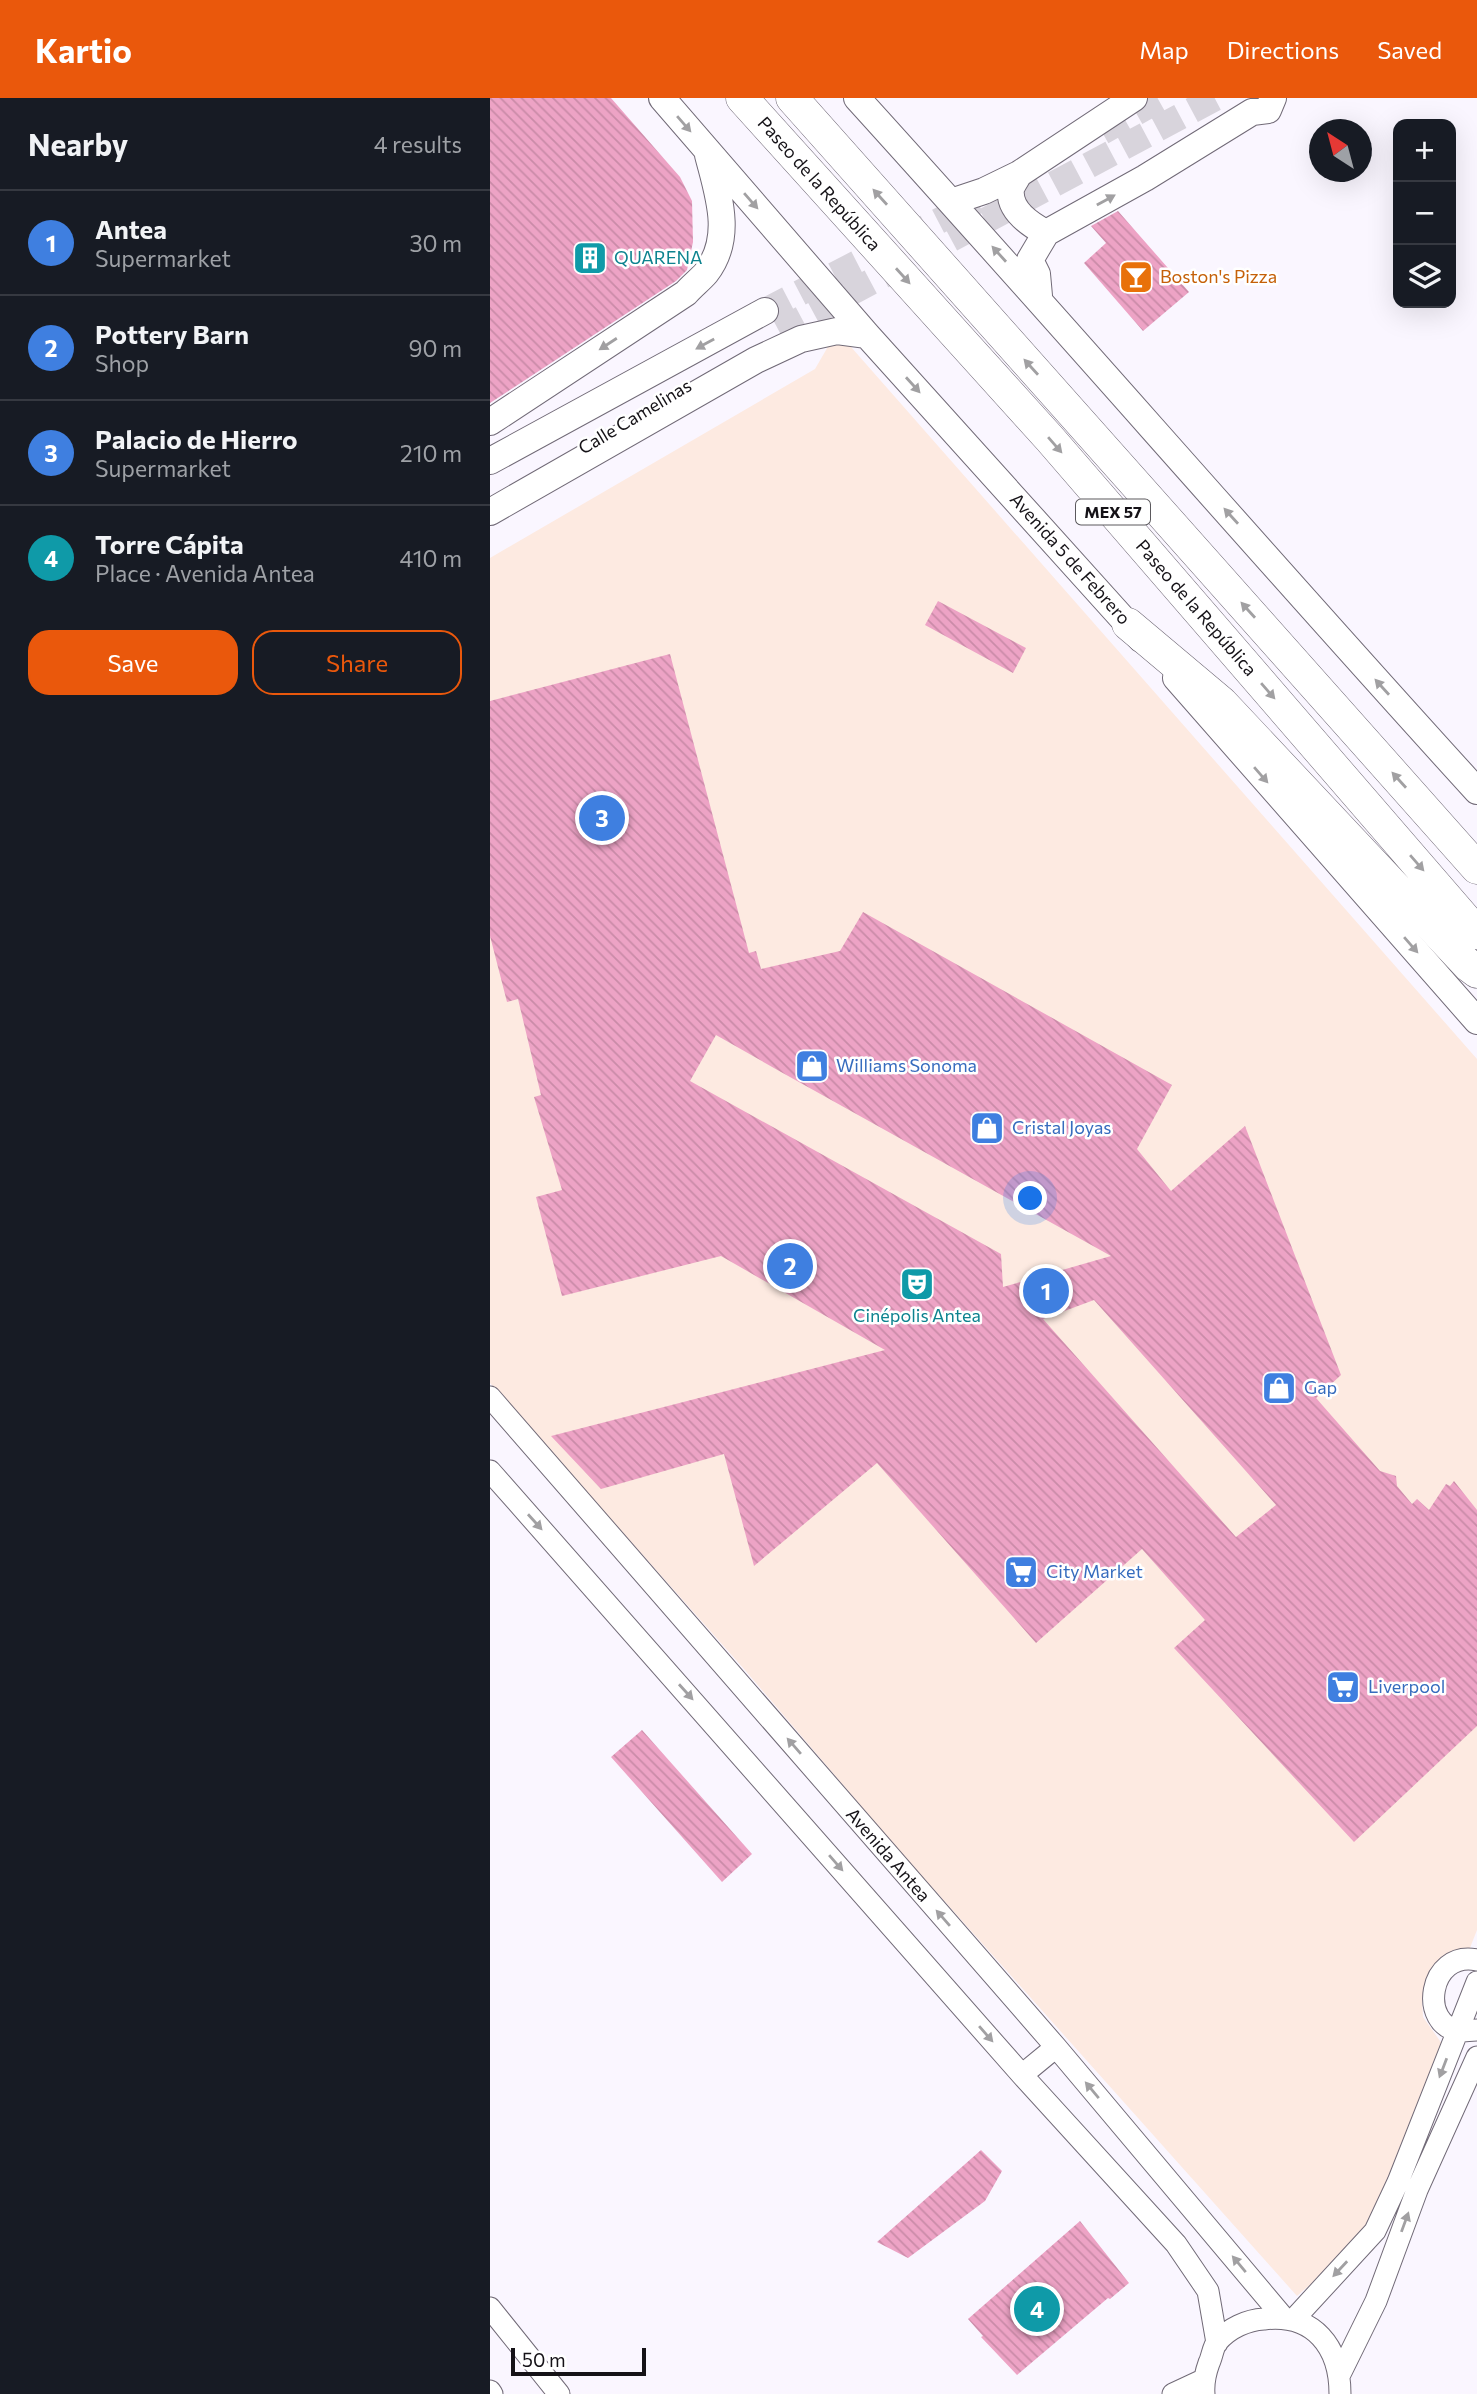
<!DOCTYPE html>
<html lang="en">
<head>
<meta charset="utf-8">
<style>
	:root { --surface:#171b24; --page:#20242c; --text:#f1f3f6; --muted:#9ea1a6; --line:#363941; --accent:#ea580c }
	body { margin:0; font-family:Commissioner,sans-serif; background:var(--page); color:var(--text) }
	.controls { position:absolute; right:21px; top:21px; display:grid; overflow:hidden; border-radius:14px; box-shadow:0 7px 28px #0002 }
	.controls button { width:63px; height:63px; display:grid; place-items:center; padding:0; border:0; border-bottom:2px solid var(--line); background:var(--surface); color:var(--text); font:35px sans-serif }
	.compass { position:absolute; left:819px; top:21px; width:63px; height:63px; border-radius:50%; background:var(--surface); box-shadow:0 7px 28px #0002; rotate:324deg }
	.scale { position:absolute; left:21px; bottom:18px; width:135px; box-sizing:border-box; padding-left:7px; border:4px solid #151217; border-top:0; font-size:19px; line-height:24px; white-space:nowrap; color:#151217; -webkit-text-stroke:5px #fff; paint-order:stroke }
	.you { position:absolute; left:541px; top:1101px; width:24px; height:24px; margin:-18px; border:5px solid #fff; border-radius:50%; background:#1a73e8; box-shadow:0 0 0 10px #1a73e833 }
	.badge { display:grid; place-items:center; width:46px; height:46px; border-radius:50%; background:var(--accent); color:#fff; font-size:23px; font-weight:700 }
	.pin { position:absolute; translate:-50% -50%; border:4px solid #fff; box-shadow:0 2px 7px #0006 }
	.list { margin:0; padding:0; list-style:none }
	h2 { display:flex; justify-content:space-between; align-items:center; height:91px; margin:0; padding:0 28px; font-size:30px }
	h2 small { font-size:23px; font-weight:400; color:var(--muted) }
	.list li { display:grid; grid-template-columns:46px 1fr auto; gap:21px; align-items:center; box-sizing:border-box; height:105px; padding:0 28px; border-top:2px solid var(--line) }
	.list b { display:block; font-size:26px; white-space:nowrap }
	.list p { margin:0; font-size:23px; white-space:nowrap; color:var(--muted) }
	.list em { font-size:23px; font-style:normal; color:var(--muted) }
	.actions { display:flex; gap:14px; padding:21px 28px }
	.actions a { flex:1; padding:16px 0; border:2px solid var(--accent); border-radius:21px; text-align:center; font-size:24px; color:var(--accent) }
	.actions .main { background:var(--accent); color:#fff }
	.icon { flex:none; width:38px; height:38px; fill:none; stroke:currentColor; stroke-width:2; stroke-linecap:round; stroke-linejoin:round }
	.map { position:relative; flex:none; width:987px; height:2296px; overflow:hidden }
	header { display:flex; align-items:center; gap:42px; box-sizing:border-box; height:98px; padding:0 35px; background:var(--accent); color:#fff }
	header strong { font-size:33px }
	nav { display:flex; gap:38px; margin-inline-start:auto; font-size:24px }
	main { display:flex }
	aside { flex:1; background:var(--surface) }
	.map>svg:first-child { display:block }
</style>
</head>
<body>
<header>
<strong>Kartio</strong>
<nav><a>Map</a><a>Directions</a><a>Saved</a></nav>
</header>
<main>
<aside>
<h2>Nearby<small>4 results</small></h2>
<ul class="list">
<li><span class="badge" style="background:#3f7fe0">1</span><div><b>Antea</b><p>Supermarket</p></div><em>30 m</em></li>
<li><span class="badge" style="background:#3f7fe0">2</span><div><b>Pottery Barn</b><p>Shop</p></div><em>90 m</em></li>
<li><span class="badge" style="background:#3f7fe0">3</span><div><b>Palacio de Hierro</b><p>Supermarket</p></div><em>210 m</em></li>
<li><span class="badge" style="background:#0f9aa8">4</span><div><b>Torre Cápita</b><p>Place · Avenida Antea</p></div><em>410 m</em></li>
</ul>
<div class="actions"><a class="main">Save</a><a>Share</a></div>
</aside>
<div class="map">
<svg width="987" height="2296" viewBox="0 0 987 2296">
	<defs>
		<pattern id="building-back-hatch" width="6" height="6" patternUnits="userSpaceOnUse" patternTransform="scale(1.75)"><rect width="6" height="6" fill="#eda3c5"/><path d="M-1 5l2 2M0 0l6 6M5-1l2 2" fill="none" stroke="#ca8ba8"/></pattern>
	</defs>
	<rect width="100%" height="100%" fill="#faf6ff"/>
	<path fill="#fdeae1" d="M347,233L987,961V1832L978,1855L936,1884L932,1903L933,1919L955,1950L878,2136L807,2198L406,1749L254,1571L0,1285V460L325,271Z"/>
	<path fill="url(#building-back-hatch)" fill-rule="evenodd" d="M0,0H121L190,79L202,103L203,144L197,172L186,183L0,305Z
		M628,113L699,194L653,233L594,165L616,145L601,128Z
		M448,503L536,550L523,575L435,527Z
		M180,556L259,855L266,853L271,871L350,853L373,814L682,987L647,1051L681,1093L755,1028L851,1277L826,1300L890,1373L906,1378L907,1388L922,1406L927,1401L939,1412L956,1386L960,1388L964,1383L987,1412V1628L864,1744L684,1550L715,1522L652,1451L546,1545L387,1365L264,1468L234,1356L111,1391L61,1338L395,1252L231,1158L72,1198L46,1099L72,1092L44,999L51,997L28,901L17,904L0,838V603ZM226,937L291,974L621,1158L513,1189L511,1156L200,983ZM604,1202L786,1407L746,1439L553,1221Z
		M152,1632L262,1756L232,1784L121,1659Z
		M491,2052L512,2073L495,2103L418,2160L387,2144Z
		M590,2123L639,2185L620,2201L618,2200L527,2277L491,2239L493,2238L478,2221Z"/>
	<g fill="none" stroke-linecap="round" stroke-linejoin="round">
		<path stroke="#d8d4dc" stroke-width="26" stroke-dasharray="26 13" stroke-linecap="butt" d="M612,34L672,0
			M275,213L487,103
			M289,233L725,0"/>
		<g stroke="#716a77" stroke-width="23">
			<path id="minor" d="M0,1299L566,1949L793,2219
				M0,1373L532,1977L686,2146L718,2193L727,2245
				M987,1862C938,1852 928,1928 970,1933C975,1933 982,1932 987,1932
				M532,1977L566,1949
				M0,2210L69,2296
				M804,2221L885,2133L908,2084L987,1884
				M850,2276L886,2203L927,2092L987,1959
				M0,2293L2,2296
				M683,2296L713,2282
				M714,2296C713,2284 715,2276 719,2265C722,2259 723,2249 727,2244C739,2230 757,2222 774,2221C824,2215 850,2249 850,2296"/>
		</g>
		<g stroke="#716a77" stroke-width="28">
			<path id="major" d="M172,0L377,237L651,541
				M367,0C575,229 778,464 987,693
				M529,76C527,80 522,87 521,91C518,112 541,127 556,135
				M461,104L494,93L529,76L644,0
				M549,198L547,176L540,162L556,135L655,80L762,14L778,12L783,0
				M0,324L196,195C202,188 210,182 216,175C244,139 228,96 218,57
				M0,363L275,213
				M0,414L266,262L311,241L347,233L377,237
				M686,580L987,923"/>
		</g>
		<g stroke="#716a77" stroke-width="33">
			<path id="highway" d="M252,0L560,341L987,835
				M302,0L987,770
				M638,526L732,605L979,868L987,874"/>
		</g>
		<use href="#minor" stroke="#fff" stroke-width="21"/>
		<use href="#major" stroke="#fff" stroke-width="26"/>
		<use href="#highway" stroke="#fff" stroke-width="32"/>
	</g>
	<defs><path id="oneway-solid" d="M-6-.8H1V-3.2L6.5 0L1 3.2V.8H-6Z" transform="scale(1.75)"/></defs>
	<g fill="#a1a0a2">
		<use href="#oneway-solid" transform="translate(194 26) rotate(49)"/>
		<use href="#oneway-solid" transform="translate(390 99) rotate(-132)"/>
		<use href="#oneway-solid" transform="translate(616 102) rotate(-29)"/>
		<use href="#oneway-solid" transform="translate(261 103) rotate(49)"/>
		<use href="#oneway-solid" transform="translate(509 156) rotate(-132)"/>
		<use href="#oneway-solid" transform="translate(413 178) rotate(48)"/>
		<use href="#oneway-solid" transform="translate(118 246) rotate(147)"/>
		<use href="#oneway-solid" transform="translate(215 246) rotate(151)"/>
		<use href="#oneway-solid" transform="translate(541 269) rotate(-132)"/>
		<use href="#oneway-solid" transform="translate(423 287) rotate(48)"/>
		<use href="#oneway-solid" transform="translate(565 347) rotate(49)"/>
		<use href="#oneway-solid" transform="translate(741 418) rotate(-132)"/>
		<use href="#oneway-solid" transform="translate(758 512) rotate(-132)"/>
		<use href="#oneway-solid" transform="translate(892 589) rotate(-132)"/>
		<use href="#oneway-solid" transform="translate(778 593) rotate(49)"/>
		<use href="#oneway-solid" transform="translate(771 677) rotate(49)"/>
		<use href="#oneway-solid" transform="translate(909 682) rotate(-132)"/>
		<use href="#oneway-solid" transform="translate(927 765) rotate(49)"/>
		<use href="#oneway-solid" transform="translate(921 847) rotate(49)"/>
		<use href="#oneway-solid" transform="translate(45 1424) rotate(48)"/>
		<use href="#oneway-solid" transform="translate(196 1594) rotate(48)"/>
		<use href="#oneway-solid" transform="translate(304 1648) rotate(-131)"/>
		<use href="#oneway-solid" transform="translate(346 1765) rotate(49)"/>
		<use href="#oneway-solid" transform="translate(453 1820) rotate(-131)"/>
		<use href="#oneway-solid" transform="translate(496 1936) rotate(49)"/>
		<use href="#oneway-solid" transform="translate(953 1970) rotate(111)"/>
		<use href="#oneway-solid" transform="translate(602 1992) rotate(-130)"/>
		<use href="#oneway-solid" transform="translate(915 2124) rotate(-70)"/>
		<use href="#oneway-solid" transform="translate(749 2166) rotate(-130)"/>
		<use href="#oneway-solid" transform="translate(850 2171) rotate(133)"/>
	</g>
	<defs>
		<g id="building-square" transform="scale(1.75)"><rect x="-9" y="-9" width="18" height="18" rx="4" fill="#0f9aa8" stroke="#fff"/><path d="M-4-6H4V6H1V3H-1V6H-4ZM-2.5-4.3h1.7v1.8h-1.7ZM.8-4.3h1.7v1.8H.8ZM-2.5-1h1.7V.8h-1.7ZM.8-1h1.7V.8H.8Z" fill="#fff"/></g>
		<g id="bar-square" transform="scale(1.75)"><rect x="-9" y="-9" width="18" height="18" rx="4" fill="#e8710a" stroke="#fff"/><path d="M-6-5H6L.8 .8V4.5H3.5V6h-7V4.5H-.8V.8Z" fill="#fff"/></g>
		<g id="shop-square" transform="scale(1.75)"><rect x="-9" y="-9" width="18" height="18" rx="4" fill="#3f7fe0" stroke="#fff"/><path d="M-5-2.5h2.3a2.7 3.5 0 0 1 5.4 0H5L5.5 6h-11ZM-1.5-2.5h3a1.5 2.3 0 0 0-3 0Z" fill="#fff"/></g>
		<g id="theatre-square" transform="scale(1.75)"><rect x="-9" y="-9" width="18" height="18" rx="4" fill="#0f9aa8" stroke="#fff"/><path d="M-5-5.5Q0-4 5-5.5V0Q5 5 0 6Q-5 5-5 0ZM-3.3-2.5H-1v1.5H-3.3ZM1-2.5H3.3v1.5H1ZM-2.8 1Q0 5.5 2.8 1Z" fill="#fff"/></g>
		<g id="supermarket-square" transform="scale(1.75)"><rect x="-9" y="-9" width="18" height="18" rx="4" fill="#3f7fe0" stroke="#fff"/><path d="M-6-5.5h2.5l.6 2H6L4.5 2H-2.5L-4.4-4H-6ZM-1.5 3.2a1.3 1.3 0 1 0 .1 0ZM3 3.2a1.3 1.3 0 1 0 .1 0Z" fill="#fff"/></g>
	</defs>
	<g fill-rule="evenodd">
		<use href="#building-square" x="100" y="160"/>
		<use href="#bar-square" x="646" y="179"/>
		<use href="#shop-square" x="322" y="968"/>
		<use href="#shop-square" x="497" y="1030"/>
		<use href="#theatre-square" x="427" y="1186"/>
		<use href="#shop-square" x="789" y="1290"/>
		<use href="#supermarket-square" x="531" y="1474"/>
		<use href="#supermarket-square" x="853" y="1589"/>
	</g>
	<g text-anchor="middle" stroke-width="5" stroke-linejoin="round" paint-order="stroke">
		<rect fill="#fff" stroke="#5b595d" stroke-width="2" x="586" y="401.5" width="74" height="25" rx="5"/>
		<g font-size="16" font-weight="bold" fill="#151217">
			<text x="623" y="420">MEX 57</text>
		</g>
		<g font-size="18" fill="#151217" stroke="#fff">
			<text transform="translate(329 86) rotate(48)" y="6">Paseo de la República</text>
			<text transform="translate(145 319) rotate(-31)" y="6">Calle Camelinas</text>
			<text transform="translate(580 461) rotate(48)" y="6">Avenida 5 de Febrero</text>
			<text transform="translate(706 510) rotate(49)" y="6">Paseo de la República</text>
			<text transform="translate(398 1757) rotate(49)" y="6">Avenida Antea</text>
		</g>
		<g font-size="18" fill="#0d838f" stroke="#fff" text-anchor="start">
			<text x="124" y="166">QUARENA</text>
			<text x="427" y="1224" text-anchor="middle">Cinépolis Antea</text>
		</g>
		<g font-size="18" fill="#c56008" stroke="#fff" text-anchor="start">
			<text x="670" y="185">Boston's Pizza</text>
		</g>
		<g font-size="18" fill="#366cbe" stroke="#fff" text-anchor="start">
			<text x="346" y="974">Williams Sonoma</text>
			<text x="522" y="1036">Cristal Joyas</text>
			<text x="814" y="1296">Gap</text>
			<text x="556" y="1480">City Market</text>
			<text x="878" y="1595">Liverpool</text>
		</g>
	</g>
</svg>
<div class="controls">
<button>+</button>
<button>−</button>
<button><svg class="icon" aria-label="layers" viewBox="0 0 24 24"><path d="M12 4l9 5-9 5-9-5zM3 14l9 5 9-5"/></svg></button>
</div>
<svg class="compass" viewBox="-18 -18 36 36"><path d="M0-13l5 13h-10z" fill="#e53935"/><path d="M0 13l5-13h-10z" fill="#9ea1a6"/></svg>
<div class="scale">50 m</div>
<div class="you"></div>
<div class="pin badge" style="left:556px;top:1193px;background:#3f7fe0">1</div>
<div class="pin badge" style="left:300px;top:1168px;background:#3f7fe0">2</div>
<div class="pin badge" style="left:112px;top:720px;background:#3f7fe0">3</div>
<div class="pin badge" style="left:547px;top:2211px;background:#0f9aa8">4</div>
</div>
</main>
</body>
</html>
